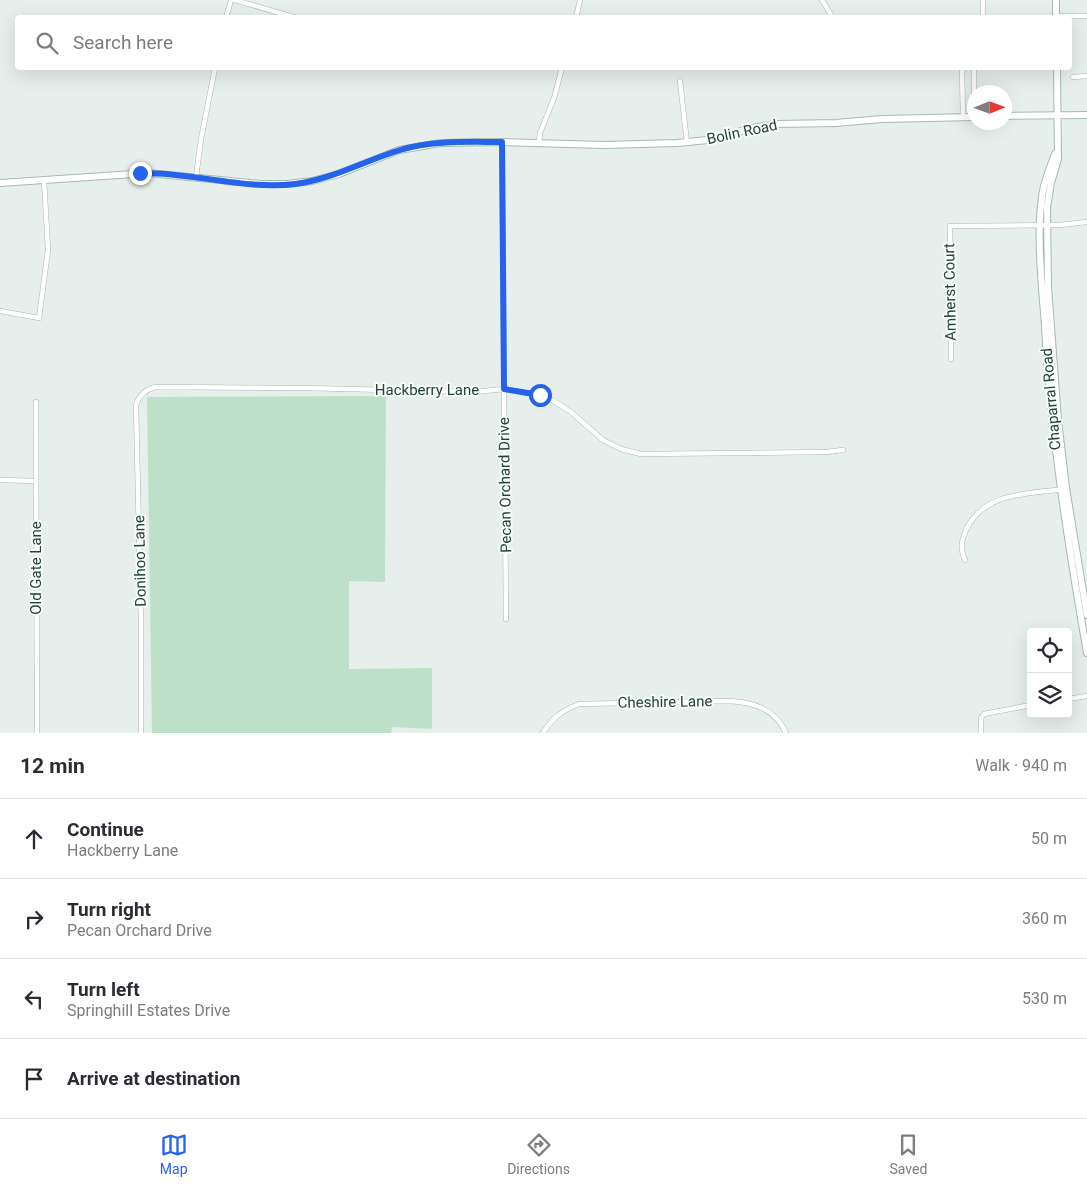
<!DOCTYPE html>
<html lang="en">
<head>
<meta charset="utf-8">
<style>
	:root { --surface:#fff; --page:#f7f7f7; --text:#2b2b33; --muted:#7c7c81; --line:#e1e1e2; --accent:#2563eb }
	body { margin:0; font-family:Roboto,sans-serif; background:var(--page); color:var(--text) }
	.controls { position:absolute; right:15px; bottom:15px; display:grid; overflow:hidden; border-radius:5px; box-shadow:0 5px 20px #0002 }
	.controls button { width:45px; height:45px; display:grid; place-items:center; padding:0; border:0; border-bottom:1px solid var(--line); background:var(--surface); color:var(--text); font:25px sans-serif }
	.compass { position:absolute; left:967px; top:85px; width:45px; height:45px; border-radius:50%; background:var(--surface); box-shadow:0 5px 20px #0002; rotate:89deg }
	.stop { position:absolute; width:15px; height:15px; margin:-11px; border:4px solid #2563eb; border-radius:50%; background:#fff }
	.stop.end { background:#2563eb; border-color:#fff; box-shadow:0 1px 5px #0008 }
	.list { margin:0; padding:0; list-style:none }
	h2 { display:flex; justify-content:space-between; align-items:center; height:65px; margin:0; padding:0 20px; font-size:21px }
	h2 small { font-size:16px; font-weight:400; color:var(--muted) }
	.list li { display:grid; grid-template-columns:32px 1fr auto; gap:15px; align-items:center; box-sizing:border-box; height:80px; padding:0 20px; border-top:1px solid var(--line) }
	.list b { display:block; font-size:19px; white-space:nowrap }
	.list p { margin:0; font-size:16px; white-space:nowrap; color:var(--muted) }
	.list em { font-size:16px; font-style:normal; color:var(--muted) }
	.icon { flex:none; width:28px; height:28px; fill:none; stroke:currentColor; stroke-width:2; stroke-linecap:round; stroke-linejoin:round }
	.map { position:relative; flex:none; width:1087px; height:733px; overflow:hidden }
	.search { position:absolute; background:var(--surface); box-shadow:0 5px 20px #0002; left:15px; right:15px; top:15px; height:55px; display:flex; align-items:center; gap:12px; box-sizing:border-box; padding:0 18px; border-radius:5px; color:var(--muted); font-size:19px }
	.sheet { height:385px; background:var(--surface) }
	nav { display:flex; justify-content:space-around; align-items:center; box-sizing:border-box; height:70px; border-top:1px solid var(--line); background:var(--surface); font-size:14px; color:var(--muted) }
	nav a { display:grid; justify-items:center; gap:2px }
	nav .on { color:var(--accent) }
	.map>svg:first-child { display:block }
</style>
</head>
<body>
<div class="map">
<svg width="1087" height="733" viewBox="0 0 1087 733">
	<rect width="100%" height="100%" fill="#e6efeb"/>
	<path fill="#bfe0c8" d="M386,396L385,582L349,581V669L432,668V729L392,727L391,733H152L147,397Z"/>
	<g fill="none" stroke-linecap="round" stroke-linejoin="round">
		<g stroke="#a8b8b2" stroke-width="5.5">
			<path id="street" d="M235,0L297,18
				M822,0L833,18
				M1056,16H1087
				M226,18L231,0
				M576,18L580,0
				M983,18V0
				M974,68V109
				M1073,77L1087,76
				M680,81L687,143
				M963,117L962,71L964,68
				M502,142L506,619
				M539,143L540,133L554,98L562,68
				M196,177L201,139L215,68
				M0,311L39,318L48,250L44,180
				M951,359L950,226L1060,225L1087,222
				M36,402L37,733
				M0,480L36,481
				M965,560C960,548 961,542 966,530C983,492 1028,494 1064,489
				M1068,699L1087,696
				M141,733V623L136,405C139,396 144,390 155,387L305,388L474,392L504,389L534,394L552,400L571,412L603,440L621,449L641,454L826,452L843,450
				M543,733C552,718 563,710 579,704L728,701C754,702 775,709 786,733
				M981,733V718L984,714L1031,705"/>
		</g>
		<g stroke="#a4bbb3" stroke-width="8">
			<path id="secondary" d="M1056,0V18
				M1057,68L1058,159L1051,183L1047,207L1048,287L1058,420L1066,488L1087,615
				M1004,116L1087,115
				M1055,154C1051,165 1047,175 1044,186C1035,226 1042,285 1045,326C1051,436 1068,544 1087,653
				M0,183L148,173L261,184H287L312,181L339,174L399,150L441,143L502,142L604,145L677,143L708,140L752,128L778,124L836,123L882,119L974,117"/>
		</g>
		<use href="#street" stroke="#fff" stroke-width="4.5"/>
		<use href="#secondary" stroke="#fff" stroke-width="6"/>
	</g>
	<g fill="none" stroke-linecap="round" stroke-linejoin="round">
		<path stroke="#2563eb" stroke-width="6" d="M140,173C192,172 244,190 295,184C333,179 364,161 400,150C432,140 468,142 502,142L504,389L540,395"/>
	</g>
	<g text-anchor="middle" stroke-width="4" stroke-linejoin="round" paint-order="stroke">
		<g font-size="15" fill="#24423a" stroke="#f7fbf9">
			<text transform="translate(742 132) rotate(-12)" y="5">Bolin Road</text>
			<text transform="translate(950 292) rotate(-91)" y="5">Amherst Court</text>
			<text x="427" y="395">Hackberry Lane</text>
			<text transform="translate(1051 399) rotate(-95)" y="5">Chaparral Road</text>
			<text transform="translate(505 485) rotate(-91)" y="5">Pecan Orchard Drive</text>
			<text transform="translate(140 561) rotate(-91)" y="5">Donihoo Lane</text>
			<text transform="translate(36 568) rotate(-90)" y="5">Old Gate Lane</text>
			<text transform="translate(665 702) rotate(-1)" y="5">Cheshire Lane</text>
		</g>
	</g>
</svg>
<div class="controls">
<button><svg class="icon" aria-label="locate" viewBox="0 0 24 24"><circle cx="12" cy="12" r="6"/><path d="M12 2v4M12 18v4M2 12h4M18 12h4"/></svg></button>
<button><svg class="icon" aria-label="layers" viewBox="0 0 24 24"><path d="M12 4l9 5-9 5-9-5zM3 14l9 5 9-5"/></svg></button>
</div>
<svg class="compass" viewBox="-18 -18 36 36"><path d="M0-13l5 13h-10z" fill="#e53935"/><path d="M0 13l5-13h-10z" fill="#7c7c81"/></svg>
<div class="stop" style="left:540px;top:395px"></div>
<div class="stop end" style="left:140px;top:173px"></div>
<div class="search"><svg class="icon" aria-label="search" viewBox="0 0 24 24"><circle cx="10" cy="10" r="6"/><path d="M15 15l6 6"/></svg>Search here</div>
</div>
<section class="sheet">
<h2>12 min<small>Walk · 940 m</small></h2>
<ul class="list">
<li><svg class="icon" aria-label="ahead" viewBox="0 0 24 24"><path d="M12 20V5M6 11l6-6 6 6"/></svg><div><b>Continue</b><p>Hackberry Lane</p></div><em>50 m</em></li>
<li><svg class="icon" aria-label="right" viewBox="0 0 24 24"><path d="M7 20v-9h11M14 6l5 5-5 5"/></svg><div><b>Turn right</b><p>Pecan Orchard Drive</p></div><em>360 m</em></li>
<li><svg class="icon" aria-label="left" viewBox="0 0 24 24"><path d="M17 20v-9H6M10 6l-5 5 5 5"/></svg><div><b>Turn left</b><p>Springhill Estates Drive</p></div><em>530 m</em></li>
<li><svg class="icon" aria-label="arrive" viewBox="0 0 24 24"><path d="M6 21V4h12l-3 4 3 4H6"/></svg><div><b>Arrive at destination</b></div></li>
</ul>
</section>
<nav>
<a class="on"><svg class="icon" aria-label="map" viewBox="0 0 24 24"><path d="M3 6l6-2 6 2 6-2v14l-6 2-6-2-6 2zM9 4v14M15 6v14"/></svg>Map</a>
<a><svg class="icon" aria-label="directions" viewBox="0 0 24 24"><path d="M12 3l9 9-9 9-9-9zM9 14v-3h6M13 9l2 2-2 2"/></svg>Directions</a>
<a><svg class="icon" aria-label="saved" viewBox="0 0 24 24"><path d="M7 4h10v16l-5-4-5 4z"/></svg>Saved</a>
</nav>
</body>
</html>
